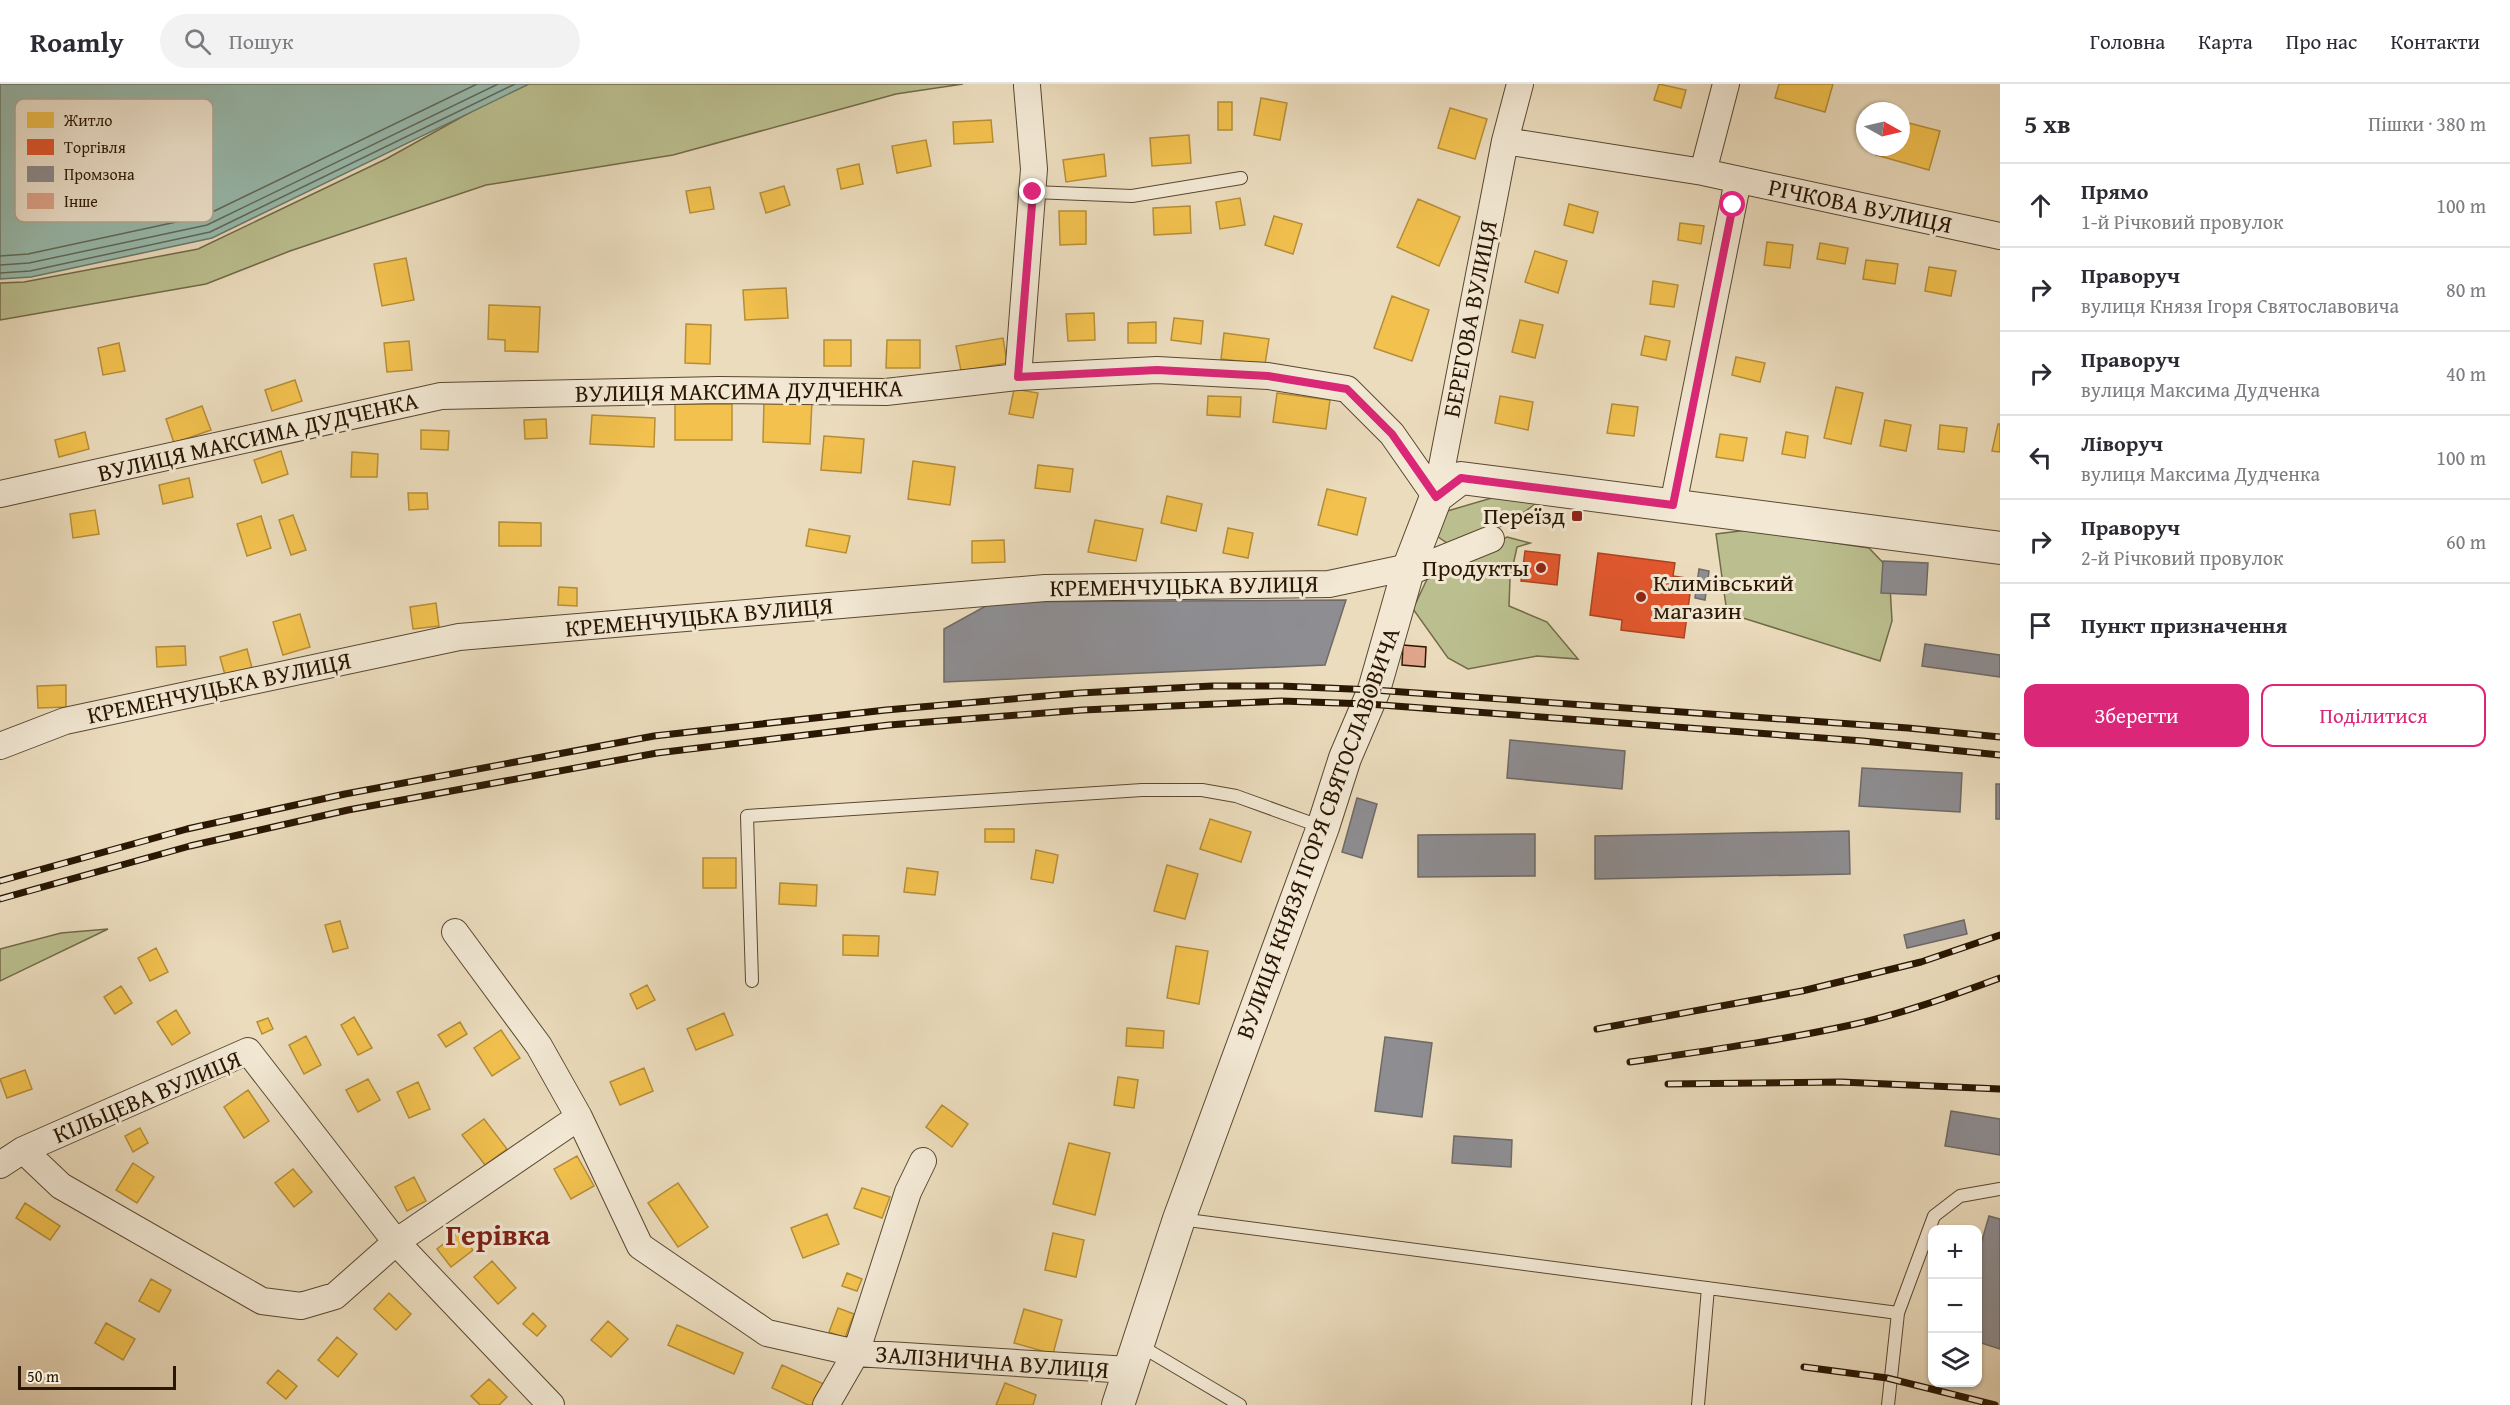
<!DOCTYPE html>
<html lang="uk">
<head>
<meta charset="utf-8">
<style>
	:root { --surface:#fff; --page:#f2f2f3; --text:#2b2b33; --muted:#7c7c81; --line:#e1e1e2; --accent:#db2777 }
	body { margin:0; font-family:"Gentium Book Plus",serif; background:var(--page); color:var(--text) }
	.controls { position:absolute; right:18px; bottom:18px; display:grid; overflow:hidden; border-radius:12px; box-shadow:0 2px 4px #0004 }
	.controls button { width:54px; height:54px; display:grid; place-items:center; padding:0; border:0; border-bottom:2px solid var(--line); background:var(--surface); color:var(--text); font:30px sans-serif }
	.compass { position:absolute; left:1856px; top:18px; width:54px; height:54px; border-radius:50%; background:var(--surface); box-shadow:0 2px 4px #0004; rotate:98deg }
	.scale { position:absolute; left:18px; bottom:15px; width:158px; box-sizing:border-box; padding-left:6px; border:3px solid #2a1701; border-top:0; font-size:16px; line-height:21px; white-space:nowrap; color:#2a1701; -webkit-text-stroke:4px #f2e8d4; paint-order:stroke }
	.stop { position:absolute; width:18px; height:18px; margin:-14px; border:4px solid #db2777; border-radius:50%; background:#fff }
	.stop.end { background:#db2777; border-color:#fff; box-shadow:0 2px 6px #0008 }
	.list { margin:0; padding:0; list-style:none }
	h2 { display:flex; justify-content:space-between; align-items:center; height:78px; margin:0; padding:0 24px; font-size:26px }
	h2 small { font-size:20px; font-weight:400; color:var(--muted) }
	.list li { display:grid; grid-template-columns:39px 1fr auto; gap:18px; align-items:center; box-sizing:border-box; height:84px; padding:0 24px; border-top:2px solid var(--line) }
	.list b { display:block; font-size:22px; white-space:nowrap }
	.list p { margin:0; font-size:20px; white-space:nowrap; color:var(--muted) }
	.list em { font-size:20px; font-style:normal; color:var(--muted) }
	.actions { display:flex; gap:12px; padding:18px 24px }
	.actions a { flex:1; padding:14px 0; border:2px solid var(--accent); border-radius:12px; text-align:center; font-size:21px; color:var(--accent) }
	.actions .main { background:var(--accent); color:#fff }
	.icon { flex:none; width:33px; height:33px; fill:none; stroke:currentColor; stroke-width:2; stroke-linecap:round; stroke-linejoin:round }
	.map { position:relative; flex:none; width:2000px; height:1321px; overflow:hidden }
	header { display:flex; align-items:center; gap:36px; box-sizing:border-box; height:84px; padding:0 30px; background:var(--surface); border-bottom:2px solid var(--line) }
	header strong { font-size:28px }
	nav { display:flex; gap:33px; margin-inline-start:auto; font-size:21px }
	.search { width:420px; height:54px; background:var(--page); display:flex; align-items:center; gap:15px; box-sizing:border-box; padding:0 21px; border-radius:33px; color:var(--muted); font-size:22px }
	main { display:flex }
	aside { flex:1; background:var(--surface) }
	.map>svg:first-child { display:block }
</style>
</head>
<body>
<header>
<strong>Roamly</strong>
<div class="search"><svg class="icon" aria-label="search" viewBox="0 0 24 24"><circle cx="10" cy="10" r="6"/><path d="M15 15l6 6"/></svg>Пошук</div>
<nav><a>Головна</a><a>Карта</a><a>Про нас</a><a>Контакти</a></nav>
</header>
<main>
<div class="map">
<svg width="2000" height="1321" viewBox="0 0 2000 1321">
	<rect width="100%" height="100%" fill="#ebdcbd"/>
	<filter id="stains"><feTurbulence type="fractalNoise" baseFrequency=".00333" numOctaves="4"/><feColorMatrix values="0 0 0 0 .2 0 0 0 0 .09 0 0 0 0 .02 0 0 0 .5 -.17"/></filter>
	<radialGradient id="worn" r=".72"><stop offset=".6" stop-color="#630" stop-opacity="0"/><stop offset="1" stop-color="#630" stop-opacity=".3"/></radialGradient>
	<path fill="#bbbf8f" stroke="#726b48" stroke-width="1.5" d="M521,0H963L896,10L673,71L486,101L290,167L206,200L0,236V199L24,198L198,165L386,75Z
		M1495,413L1542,415L1508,440L1447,459L1431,448L1444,428Z
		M1748,446L1869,464L1889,485L1892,537L1880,577L1727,529L1716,450Z
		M1507,453L1530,459L1517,463L1510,495L1509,522L1547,538L1578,575L1537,572L1468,585L1448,574L1413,525L1429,491Z
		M108,845L0,897V865L61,849Z"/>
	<path fill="#98bcb0" stroke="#6c7a6a" stroke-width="1.5" d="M0,0H529L212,154L31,193L0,195Z"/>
	<path fill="#f2c14e" stroke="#b68e37" stroke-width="1.5" d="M1659,0L1686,6L1681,24L1654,16Z
		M1779,0H1833L1825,28L1775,14Z
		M1261,14L1287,19L1280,56L1254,51Z
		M1218,18H1232V46H1218Z
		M1450,24L1487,35L1475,75L1438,64Z
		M991,36L993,58L954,60L953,38Z
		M1901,37L1940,47L1929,86L1876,71L1878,63H1901Z
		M1189,51L1191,79L1152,82L1150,54Z
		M926,56L931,82L897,89L892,62Z
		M1104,70L1106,92L1066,98L1063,76Z
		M859,80L863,100L841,105L837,85Z
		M784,102L790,121L766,129L760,109Z
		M710,103L714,125L690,129L686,107Z
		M1240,114L1245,141L1220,145L1216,118Z
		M1418,115L1460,133L1439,182L1397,163Z
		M1569,120L1598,128L1593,149L1564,141Z
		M1190,122L1191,149L1154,151L1153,124Z
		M1059,127H1086V160L1060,161Z
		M1274,132L1302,140L1293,170L1265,161Z
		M1680,139L1704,142L1701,160L1678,156Z
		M1767,158L1793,161L1790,184L1764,181Z
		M1820,159L1848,164L1845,180L1817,175Z
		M1535,167L1567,177L1558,209L1525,198Z
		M406,174L414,216L382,222L374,180Z
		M1866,176L1898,180L1895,200L1863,195Z
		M1929,183L1956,187L1951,212L1925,207Z
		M1653,197L1678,201L1674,223L1650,220Z
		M786,204L788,234L745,236L743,206Z
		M1392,212L1429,226L1412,277L1374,264Z
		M489,221L540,223L538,268L505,267V256L488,255Z
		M1094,229L1095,256L1068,257L1066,230Z
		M1174,234L1203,237L1201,260L1171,256Z
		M1520,236L1543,241L1535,274L1512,268Z
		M1156,238V259H1128V239Z
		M686,240L711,241L710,280L685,279Z
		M1224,249L1269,255L1265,280L1221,275Z
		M1645,252L1670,257L1666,276L1641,271Z
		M1003,254L1007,279L961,287L956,262Z
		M824,256H851V282H824Z
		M887,256H920V284H886Z
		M409,257L412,286L387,288L384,259Z
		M119,259L125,287L103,291L98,264Z
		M1736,273L1765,279L1760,298L1732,291Z
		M295,296L302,317L272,327L265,306Z
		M1836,303L1863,309L1851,360L1824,354Z
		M1014,305L1038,309L1033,334L1009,330Z
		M1277,309L1330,316L1326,345L1273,338Z
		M1208,312L1241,313L1240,333L1207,331Z
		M1500,312L1533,318L1528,346L1495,339Z
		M764,316L812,317L810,360L763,358Z
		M675,320H732V356H675Z
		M1612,320L1638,323L1634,352L1607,349Z
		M202,322L211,346L174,359L166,335Z
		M592,331L655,334L654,363L590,360Z
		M546,335L547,354L525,355L524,336Z
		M1885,336L1911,341L1906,367L1880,362Z
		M1998,340H2000V368L1992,367Z
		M1940,341L1967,344L1964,368L1938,365Z
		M421,346L449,347L448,366L421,365Z
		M85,348L89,365L59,373L55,356Z
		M1786,348L1808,352L1805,374L1782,370Z
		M1720,350L1747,354L1743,377L1716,373Z
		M824,352L864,355L861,389L821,386Z
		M281,367L288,390L262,399L254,376Z
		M352,368L378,370L377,393H351Z
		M913,377L955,383L950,421L908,415Z
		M1038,381L1073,385L1070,408L1035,404Z
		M189,394L193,413L163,420L159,401Z
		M1327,405L1366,414L1357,451L1318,441Z
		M408,409H427L428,425L409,426Z
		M1167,412L1202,420L1196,447L1161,439Z
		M95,426L99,450L73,454L70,430Z
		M293,431L306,466L291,471L279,436Z
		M261,432L271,464L247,472L237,440Z
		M1095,436L1143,445L1136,477L1088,468Z
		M499,438L541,439V462H499Z
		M1228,444L1253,449L1248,474L1223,469Z
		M809,445L850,452L846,469L806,462Z
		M1004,456L1005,478L972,479V457Z
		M559,503L577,504V522L558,521Z
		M436,519L439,542L413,545L410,523Z
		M300,530L310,563L283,571L273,538Z
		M185,562L186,581L157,583L156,563Z
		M247,565L252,584L225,591L220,573Z
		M66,601V623L38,624L37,602Z
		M1210,735L1251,748L1241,778L1200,765Z
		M985,745H1014V758H985Z
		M1036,766L1058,771L1053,799L1031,795Z
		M703,774H736V804H703Z
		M1167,781L1198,790L1185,835L1154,827Z
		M907,784L938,788L935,811L904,808Z
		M780,799L817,801L816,822L779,820Z
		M340,837L348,864L333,868L325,841Z
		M843,851L879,852L878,872L843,871Z
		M1176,862L1208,867L1199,920L1167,914Z
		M156,864L168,888L150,897L138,874Z
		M647,901L655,916L637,925L630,910Z
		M121,902L132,919L115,930L104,913Z
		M176,926L190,949L172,961L157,938Z
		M724,929L733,951L696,966L687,945Z
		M354,933L372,964L358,971L341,941Z
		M268,934L273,945L262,950L257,938Z
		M460,938L467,950L446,963L438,951Z
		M1127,944L1164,947L1163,964L1126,962Z
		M501,946L520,974L492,992L474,964Z
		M306,952L321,981L304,990L289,961Z
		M644,984L653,1007L620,1021L610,998Z
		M25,986L32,1005L7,1014L0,995Z
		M1118,993L1138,996L1134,1024L1114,1021Z
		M368,995L380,1016L358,1028L346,1006Z
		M418,998L430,1025L409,1034L397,1008Z
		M248,1006L269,1037L244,1054L224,1023Z
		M942,1021L968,1040L952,1063L926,1043Z
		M484,1035L507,1065L485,1081L462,1051Z
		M140,1044L148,1059L133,1068L125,1052Z
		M1069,1059L1110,1069L1095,1131L1053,1120Z
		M577,1072L594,1102L571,1115L554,1085Z
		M133,1079L154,1093L137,1119L116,1106Z
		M293,1085L312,1108L294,1123L275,1099Z
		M414,1093L426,1117L407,1127L395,1103Z
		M678,1099L708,1143L678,1163L648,1119Z
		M862,1104L890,1113L882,1134L854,1124Z
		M25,1119L60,1142L50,1156L16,1134Z
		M827,1130L839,1160L803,1174L791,1144Z
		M459,1148L473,1166L451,1183L437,1165Z
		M1053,1149L1084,1156L1076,1193L1045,1186Z
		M492,1177L516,1204L498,1220L474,1193Z
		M847,1189L862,1195L857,1207L842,1202Z
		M151,1195L171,1206L159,1228L139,1217Z
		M389,1209L411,1230L396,1246L374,1225Z
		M838,1224L854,1230L845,1254L829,1248Z
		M1024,1225L1062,1236L1053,1270L1014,1259Z
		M533,1229L546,1242L537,1252L523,1240Z
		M608,1237L628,1255L611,1273L591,1256Z
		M106,1239L135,1255L123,1276L95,1259Z
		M677,1241L743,1269L734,1290L668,1261Z
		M337,1253L357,1270L338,1293L318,1276Z
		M782,1281L826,1301L816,1321H808L772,1304Z
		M278,1286L297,1302L286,1315L267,1299Z
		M489,1295L507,1313L499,1321H480L471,1312Z
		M1005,1299L1036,1311L1033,1321H996Z"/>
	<path fill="#e4572e" stroke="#ac4420" stroke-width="1.5" d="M1525,467L1560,471L1557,501L1521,497Z
		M1598,469L1675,479L1673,492L1692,495L1684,554L1621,546L1622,536L1590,531Z"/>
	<path fill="#8d8d92" stroke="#6f6a66" stroke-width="1.5" d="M1883,477L1928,479L1926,511L1881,509Z
		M1699,485L1709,487L1705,516L1695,514Z
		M1346,516L1325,581L944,598V545L993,518Z
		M1925,560L2000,571V593L1922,582Z
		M1510,656L1625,667L1622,705L1507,694Z
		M1862,684L1962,689L1960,728L1859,722Z
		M1996,700H2000V735H1996Z
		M1357,714L1377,720L1362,774L1342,768Z
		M1849,747L1850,790L1595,795V752Z
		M1535,750V792L1418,793V751Z
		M1964,836L1967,850L1907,864L1904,851Z
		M1385,953L1432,959L1422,1033L1375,1027Z
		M1951,1027L2000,1035V1071L1945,1062Z
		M1454,1052L1512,1056L1511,1083L1452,1079Z
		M1989,1132L2000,1135V1265L1978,1258V1170Z"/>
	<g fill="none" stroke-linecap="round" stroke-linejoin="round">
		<path stroke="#616a58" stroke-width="1.5" d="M0,172L28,170L204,132L477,0
			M0,181L29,179L207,141L498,0
			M0,189L30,187L210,148L515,0"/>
	</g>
	<path fill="#e2a78d" stroke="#2a1701" stroke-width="1.5" d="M1403,561L1426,563L1425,583L1402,581Z"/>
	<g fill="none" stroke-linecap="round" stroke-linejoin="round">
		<g stroke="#5a4830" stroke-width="14">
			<path id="service" d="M1033,108L1132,112L1241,94
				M752,897L747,732L1142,706H1202L1236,712L1322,743
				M1180,1135L1898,1229L1934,1132L1960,1112L2000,1105
				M1139,1261L1240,1321
				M1698,1321L1708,1204
				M1888,1321L1898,1229"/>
		</g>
		<g stroke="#5a4830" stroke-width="28">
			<path id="minor" d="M1505,57L1703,88L2000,152
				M1703,88L1726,0
				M1018,293L1034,85L1027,2
				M0,410L441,312L719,306L886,308L1018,293L1157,286L1268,292L1347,305L1392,350L1436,413
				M1436,413L1505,57L1520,0
				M1673,421L1738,96
				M1407,489L1491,455
				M0,662L65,637L459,553L1045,504L1329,500L1409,483
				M455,848L539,962L579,1033L640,1162L767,1249L856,1269L1129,1286
				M23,1066L61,1102L262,1217L301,1222L335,1212L396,1158L579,1033
				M0,1081L23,1066L248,967L396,1158L551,1321
				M826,1321L856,1269L908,1108L923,1077"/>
		</g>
		<g stroke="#5a4830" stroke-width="34">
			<path id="tertiary" d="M1118,1321L1179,1135L1323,743L1345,674L1374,606L1409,483L1436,413L1461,394L2000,464"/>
		</g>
		<use href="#service" stroke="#f2e8d4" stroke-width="12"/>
		<use href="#minor" stroke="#f2e8d4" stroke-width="26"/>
		<use href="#tertiary" stroke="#f2e8d4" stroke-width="32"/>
		<g stroke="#2a1701" stroke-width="7">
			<path id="rail" d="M0,797L187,745L345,710L654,652L886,626L1080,609L1212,602H1281L1374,606L1908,644L2000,653
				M0,815L190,762L348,726L657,669L889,641L1083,626L1281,617L1368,620L1863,657L2000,671
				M1597,945L1802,907L1921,878L2000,851
				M1630,978C1704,967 1778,957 1851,941C1902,930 1951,912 2000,894
				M1668,1000L1841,998L2000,1005
				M1804,1283L1887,1294L1995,1321"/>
		</g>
		<use href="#rail" stroke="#f2e8d4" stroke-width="4.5" stroke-dasharray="14" stroke-linecap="butt"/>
	</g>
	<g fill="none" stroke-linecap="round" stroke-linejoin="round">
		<path stroke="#db2777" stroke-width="8" d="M1033,108L1018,293L1157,286L1268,292L1347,305L1392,350L1436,413L1461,394L1673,421L1733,121"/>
	</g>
	<g fill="#8f2418" stroke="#f2e8d4" stroke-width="2">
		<rect x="1571" y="426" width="12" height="12" rx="3"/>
		<circle cx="1541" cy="484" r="6"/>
		<circle cx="1641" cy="513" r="6"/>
	</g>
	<g text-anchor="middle" stroke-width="6" stroke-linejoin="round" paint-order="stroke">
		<g font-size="24" fill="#2a1701" stroke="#f2e8d4">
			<text transform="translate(1860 122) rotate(12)" y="8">РІЧКОВА ВУЛИЦЯ</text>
			<text transform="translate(1470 235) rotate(-79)" y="8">БЕРЕГОВА ВУЛИЦЯ</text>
			<text transform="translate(739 307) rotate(-1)" y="8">ВУЛИЦЯ МАКСИМА ДУДЧЕНКА</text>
			<text transform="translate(258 353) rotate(-13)" y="8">ВУЛИЦЯ МАКСИМА ДУДЧЕНКА</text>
			<text transform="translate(1184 502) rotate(-1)" y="8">КРЕМЕНЧУЦЬКА ВУЛИЦЯ</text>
			<text transform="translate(699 533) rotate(-5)" y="8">КРЕМЕНЧУЦЬКА ВУЛИЦЯ</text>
			<text transform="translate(219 604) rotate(-12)" y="8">КРЕМЕНЧУЦЬКА ВУЛИЦЯ</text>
			<text transform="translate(1318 749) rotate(-70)" y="8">ВУЛИЦЯ КНЯЗЯ ІГОРЯ СВЯТОСЛАВОВИЧА</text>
			<text transform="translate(147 1013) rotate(-23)" y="8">КІЛЬЦЕВА ВУЛИЦЯ</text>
			<text transform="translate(992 1278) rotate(4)" y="8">ЗАЛІЗНИЧНА ВУЛИЦЯ</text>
		</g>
		<g font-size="24" fill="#2a1701" stroke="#f2e8d4" text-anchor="end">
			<text x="1565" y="440">Переїзд</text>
			<text x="1529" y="492">Продукты</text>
			<text x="1653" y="507" text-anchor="start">Климівський<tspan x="1653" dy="28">магазин</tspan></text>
		</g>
		<g font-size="30" font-weight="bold" fill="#7a1f14" stroke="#f2e8d4">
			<text x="498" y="1161">Герівка</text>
		</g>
	</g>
	<rect x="15" y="15" width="198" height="123" rx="9" fill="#f2e8d4" stroke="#b6a995" stroke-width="1.5"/>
	<rect x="27" y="28" width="27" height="16" fill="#f2c14e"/>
	<rect x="27" y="55" width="27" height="16" fill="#e4572e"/>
	<rect x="27" y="82" width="27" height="16" fill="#8d8d92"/>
	<rect x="27" y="109" width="27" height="16" fill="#e2a78d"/>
	<g font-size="16" fill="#2a1701">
		<text x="64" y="42">Житло</text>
		<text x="64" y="69">Торгівля</text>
		<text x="64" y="96">Промзона</text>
		<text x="64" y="123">Інше</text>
	</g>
	<rect width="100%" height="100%" filter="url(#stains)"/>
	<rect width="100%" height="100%" fill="url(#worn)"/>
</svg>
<div class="controls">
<button>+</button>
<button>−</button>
<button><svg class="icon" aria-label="layers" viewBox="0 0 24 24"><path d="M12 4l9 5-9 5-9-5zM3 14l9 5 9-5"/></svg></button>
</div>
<svg class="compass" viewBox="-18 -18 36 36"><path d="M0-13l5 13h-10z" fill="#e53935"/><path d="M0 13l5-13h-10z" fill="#7c7c81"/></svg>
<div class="scale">50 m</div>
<div class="stop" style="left:1733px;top:121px"></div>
<div class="stop end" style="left:1033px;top:108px"></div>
</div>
<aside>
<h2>5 хв<small>Пішки · 380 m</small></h2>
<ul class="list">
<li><svg class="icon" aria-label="ahead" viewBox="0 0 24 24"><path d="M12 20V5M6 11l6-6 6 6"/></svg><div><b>Прямо</b><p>1-й Річковий провулок</p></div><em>100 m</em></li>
<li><svg class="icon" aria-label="right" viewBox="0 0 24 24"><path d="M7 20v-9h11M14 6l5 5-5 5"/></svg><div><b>Праворуч</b><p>вулиця Князя Ігоря Святославовича</p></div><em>80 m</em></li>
<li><svg class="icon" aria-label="right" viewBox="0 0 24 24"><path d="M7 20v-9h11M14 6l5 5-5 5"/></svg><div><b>Праворуч</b><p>вулиця Максима Дудченка</p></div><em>40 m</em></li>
<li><svg class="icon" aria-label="left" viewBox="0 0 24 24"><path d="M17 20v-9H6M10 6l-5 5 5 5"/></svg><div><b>Ліворуч</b><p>вулиця Максима Дудченка</p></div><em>100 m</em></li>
<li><svg class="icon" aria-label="right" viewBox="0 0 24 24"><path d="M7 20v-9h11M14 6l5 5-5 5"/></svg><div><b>Праворуч</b><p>2-й Річковий провулок</p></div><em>60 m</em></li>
<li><svg class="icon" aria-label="arrive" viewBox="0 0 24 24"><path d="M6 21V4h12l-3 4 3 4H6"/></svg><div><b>Пункт призначення</b></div></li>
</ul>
<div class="actions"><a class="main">Зберегти</a><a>Поділитися</a></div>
</aside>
</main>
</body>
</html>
